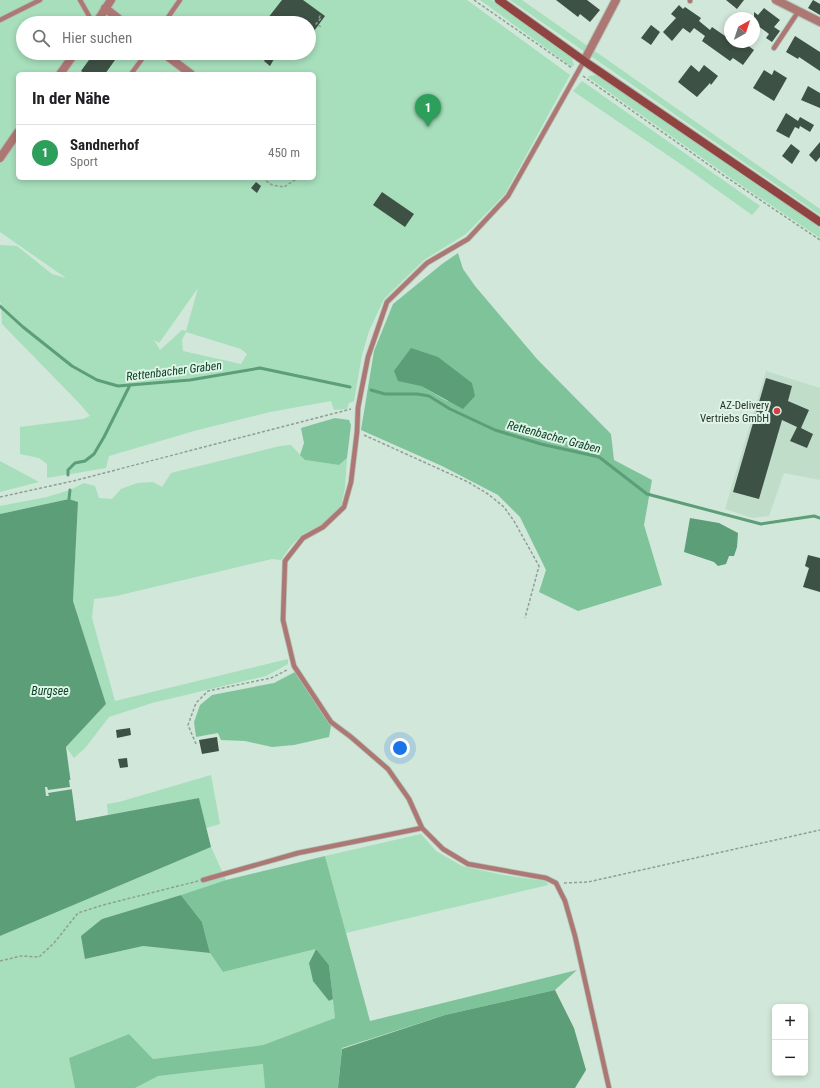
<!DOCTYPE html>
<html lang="de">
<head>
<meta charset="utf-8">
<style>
	:root { --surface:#fff; --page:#f2f2f2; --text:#202124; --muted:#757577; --line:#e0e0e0; --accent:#2563eb }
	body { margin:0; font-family:"Roboto Condensed",sans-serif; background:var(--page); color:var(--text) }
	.controls { position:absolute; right:12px; bottom:12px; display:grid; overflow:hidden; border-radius:6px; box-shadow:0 2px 6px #0003 }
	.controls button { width:36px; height:36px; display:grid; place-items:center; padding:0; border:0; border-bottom:1px solid var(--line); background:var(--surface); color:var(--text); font:20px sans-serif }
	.compass { position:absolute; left:724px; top:12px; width:36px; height:36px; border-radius:50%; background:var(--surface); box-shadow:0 2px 6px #0003; rotate:39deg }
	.you { position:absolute; left:400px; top:748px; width:14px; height:14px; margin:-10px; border:3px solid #fff; border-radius:50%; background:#1a73e8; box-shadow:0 0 0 6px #1a73e833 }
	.badge { display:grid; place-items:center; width:26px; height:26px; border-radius:50%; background:var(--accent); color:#fff; font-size:13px; font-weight:700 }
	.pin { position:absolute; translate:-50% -33px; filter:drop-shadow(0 1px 2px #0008) }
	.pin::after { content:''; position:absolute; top:21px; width:14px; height:12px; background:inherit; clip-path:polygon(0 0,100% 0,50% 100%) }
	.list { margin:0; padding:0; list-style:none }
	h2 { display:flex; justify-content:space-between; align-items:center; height:52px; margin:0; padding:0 16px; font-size:17px }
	h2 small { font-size:13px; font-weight:400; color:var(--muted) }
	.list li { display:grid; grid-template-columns:26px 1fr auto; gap:12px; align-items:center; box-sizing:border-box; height:56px; padding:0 16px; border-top:1px solid var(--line) }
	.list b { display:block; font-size:15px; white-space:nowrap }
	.list p { margin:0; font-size:13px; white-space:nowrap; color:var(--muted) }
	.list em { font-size:13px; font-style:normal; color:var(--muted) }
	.icon { flex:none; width:22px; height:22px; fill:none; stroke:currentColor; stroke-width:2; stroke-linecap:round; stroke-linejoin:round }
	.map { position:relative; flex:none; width:820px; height:1088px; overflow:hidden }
	.search { position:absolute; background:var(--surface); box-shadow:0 2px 6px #0003; left:16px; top:16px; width:300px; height:44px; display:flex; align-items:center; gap:10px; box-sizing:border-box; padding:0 14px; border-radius:22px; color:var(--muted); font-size:15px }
	.panel { position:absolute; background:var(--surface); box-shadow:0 2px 6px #0003; left:16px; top:72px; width:300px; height:108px; border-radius:6px }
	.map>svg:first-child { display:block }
</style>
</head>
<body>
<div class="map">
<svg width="820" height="1088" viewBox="0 0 820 1088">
	<rect width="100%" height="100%" fill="#d1e7d9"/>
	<path fill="#c0ddca" d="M766,371L820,388V480L784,473L769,516L752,518L725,509Z"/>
	<path fill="#a7debb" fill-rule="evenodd" d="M0,0H467L570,75L505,194L466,234L424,260L384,299L369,331L362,355L354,401L349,403L347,409L334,410L331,401L270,412L194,431L109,456L106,468L47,478V464L39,458L20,454V427L83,419L90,416L80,404L2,324L1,303L0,302V245L17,246L52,274L66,278L0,232ZM23,23H309V53H23ZM18,74H314V178H18ZM198,288L186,331L182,330L160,350L154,340L159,343ZM186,332L241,349L247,354L241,364L183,351L182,340Z
		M480,0H492L571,56L574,65L572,67Z
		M510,0H522L820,209V215Z
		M597,75L820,228V238L735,181L589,78L588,76Z
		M582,81L760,206L752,215L685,167L573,91Z
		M291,445L305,460L339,465L347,458L345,488L341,506L324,523L303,534L290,547L281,560L272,559L116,596L94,599L92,618L115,701L288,659V664L266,676L152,703L109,717L86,747L74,758L66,747L106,704L73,601L78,502L69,499L0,514V506L47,497L70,490L84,483L95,486L99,498L112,499L121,489L137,483L153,482L162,487L171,473L280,446Z
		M0,461L39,482L0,492Z
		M211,775L220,824L206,828L199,798L108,815L107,804L119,802Z
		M421,834L436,851L462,866L503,875L546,881L548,885L346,933L325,856Z
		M211,847L226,880L181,895L102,919L85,959L143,946L210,953L223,972L316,949L309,963L329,1001L333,999L335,1018L263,1045L153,1059L129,1034L69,1058L75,1088H0V936Z
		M264,1064L265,1088H135L157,1076Z"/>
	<path fill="#7fc39a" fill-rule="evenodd" d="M458,253L463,269L475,286L537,359L611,434L614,460L652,480L644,525L662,585L578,611L539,592L546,570L520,517L498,495L442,466L361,430L374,351L393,304L442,264ZM421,386L475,396L447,401Z
		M335,418L349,420L351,425L347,458L339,465L305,460L300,455L304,443L301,428Z
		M295,672L331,726L329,737L294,745L272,747L245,741L221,740L218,733L196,737L194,722L200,705L212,695L274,683Z
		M325,856L370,1021L577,970L555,990L445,1015L342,1048L338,1088H265L263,1064L158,1076L135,1088H75L69,1058L129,1034L153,1059L263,1045L335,1018L329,965L316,949L223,972L210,953L202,922L181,895L226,880Z"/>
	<path fill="#5c9e77" d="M411,348L438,357L472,383L475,396L463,409L421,386L398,381L394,371Z
		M69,499L78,502L73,601L106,704L66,747L76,821L199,798L211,847L0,936V514Z
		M690,518L719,523L738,533L737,547L734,556H729L726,564L718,566L714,562L684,552Z
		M181,895L202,922L210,953L143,946L85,959L81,936L102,919Z
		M316,949L329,965L333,999L329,1001L313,981L309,963Z
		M555,990L574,1028L586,1070L575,1088H338L342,1049L445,1015Z"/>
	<path fill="#d1e7d9" d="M69,780H72L73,789L48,793L49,796H46L45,787H47L48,790L70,787Z"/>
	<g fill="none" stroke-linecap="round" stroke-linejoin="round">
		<path stroke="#5c9e77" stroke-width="3" d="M0,306L23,327L72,366L97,380L118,386L190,380L260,368L350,387
			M371,390L385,394H417L429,396L450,409L495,430L541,444L599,457L647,494L761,524L814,516L820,518
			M68,475V470L75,463L85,461L94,454L104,437L130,385
			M69,499L70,490"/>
	</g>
	<path fill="#3e5145" d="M282,0H303L325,16L309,38V23H264Z
		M556,0H587L600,10L590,22L580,14L578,17Z
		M726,0H744L737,9Z
		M813,0L820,4V15L808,8Z
		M679,5L683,9L685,7L701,18L699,21L710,30L712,27L725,36L730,30V42H743L754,50L743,65L733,58L730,61L702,41L705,36L694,28L690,33L683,28L672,41L663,32L676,18L671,14Z
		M764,8L780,20L774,27L780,31L772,42L766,38L769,34L754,23V12L758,15Z
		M651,25L660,32L651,45L641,38Z
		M795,36L820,52V71L799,57L798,59L786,52Z
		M94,53H120L105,74H86L81,71Z
		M268,55L274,59L270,66L264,61Z
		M691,65L699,72L704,65L718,76L711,85L710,83L697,97L678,82Z
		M764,70L772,75L774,70L787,78L774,101L753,88Z
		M808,86L820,93V108L801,100Z
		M786,113L798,121L800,117L814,125L810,132L800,126L799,129L795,127L789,138L776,131Z
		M820,142V157L816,162L809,155Z
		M791,144L800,151L792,164L782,156Z
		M256,182L261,186L257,193L251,188Z
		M382,192L414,214L405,227L373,205Z
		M766,378L792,386L788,401L809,410L801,428L813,434L807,448L790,441L797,427L782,420L759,499L733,492Z
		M808,555L820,558V592L803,587L809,568L805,566Z
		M130,728L131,735L117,738L116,730Z
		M217,737L219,751L202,754L199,740Z
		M127,758L128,767L120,768L118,759Z"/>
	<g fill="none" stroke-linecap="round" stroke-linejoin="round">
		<g stroke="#afc2b6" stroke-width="6">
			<path id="service" d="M80,0L93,23
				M690,0V1
				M0,20L40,0
				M164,23L180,0
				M774,48L798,12
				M584,61L508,196L468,239L427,263L387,302L368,357L361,392L358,408L357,432L351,482L344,507L323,527L303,538L285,561L283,620L294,666L331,722L351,737L388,769L409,799L422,828L443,849L468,864L546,878L556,883L565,901L575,936L609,1088
				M131,74L142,59V53
				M203,880L298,853L422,828"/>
		</g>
		<g stroke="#afc2b6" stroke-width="10">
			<path id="minor" d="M776,0L820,22
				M105,8L124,23
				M96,23L111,0
				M163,53L191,74
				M584,61L616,0
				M60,74L75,53
				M0,158L18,132"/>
		</g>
		<g stroke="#afc2b6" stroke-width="10">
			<path id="secondary" d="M499,0L584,61L820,222"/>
		</g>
		<path stroke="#8e9f94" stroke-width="1.5" stroke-dasharray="3 2" stroke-linecap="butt" d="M474,0L572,68
			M319,18L320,16L321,18L316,24L321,27
			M271,57L274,53
			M583,76L726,177L820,240
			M262,178L272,185L284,187L298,178
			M364,435L468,482L488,494L504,507L514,521L539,566L525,618
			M0,497L73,481L351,409
			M196,744L188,725L196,703L208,691L271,678L287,670
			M564,883L588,882L820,830
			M0,961L21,956L39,957L54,943L78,913L103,905L198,881"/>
		<use href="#service" stroke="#ad7874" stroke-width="4.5"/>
		<use href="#minor" stroke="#ad7874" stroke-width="8"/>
		<use href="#secondary" stroke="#8f4441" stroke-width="8"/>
	</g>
	<circle fill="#d04044" stroke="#def4e6" stroke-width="1.5" cx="777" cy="411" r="4"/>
	<g text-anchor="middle" stroke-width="4" stroke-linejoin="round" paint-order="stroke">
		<g font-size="11" fill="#27302a" stroke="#def4e6" text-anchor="end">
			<text x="769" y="409">AZ-Delivery<tspan x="769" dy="13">Vertriebs GmbH</tspan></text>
		</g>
		<g font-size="12" font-style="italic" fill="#0d4328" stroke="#def4e6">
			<text transform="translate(174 371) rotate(-7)" y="4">Rettenbacher Graben</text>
			<text transform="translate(554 437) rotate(15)" y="4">Rettenbacher Graben</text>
			<text x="50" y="695">Burgsee</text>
		</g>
	</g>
</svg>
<div class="controls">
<button>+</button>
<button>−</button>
</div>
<svg class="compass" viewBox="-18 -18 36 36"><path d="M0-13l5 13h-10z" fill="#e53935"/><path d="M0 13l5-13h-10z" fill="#757577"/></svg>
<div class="you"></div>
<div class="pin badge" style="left:428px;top:127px;background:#2e9e5b">1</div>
<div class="search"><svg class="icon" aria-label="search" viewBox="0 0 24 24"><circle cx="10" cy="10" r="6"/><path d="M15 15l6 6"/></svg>Hier suchen</div>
<section class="panel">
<h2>In der Nähe<small></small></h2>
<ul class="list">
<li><span class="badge" style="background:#2e9e5b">1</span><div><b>Sandnerhof</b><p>Sport</p></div><em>450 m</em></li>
</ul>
</section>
</div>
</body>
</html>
